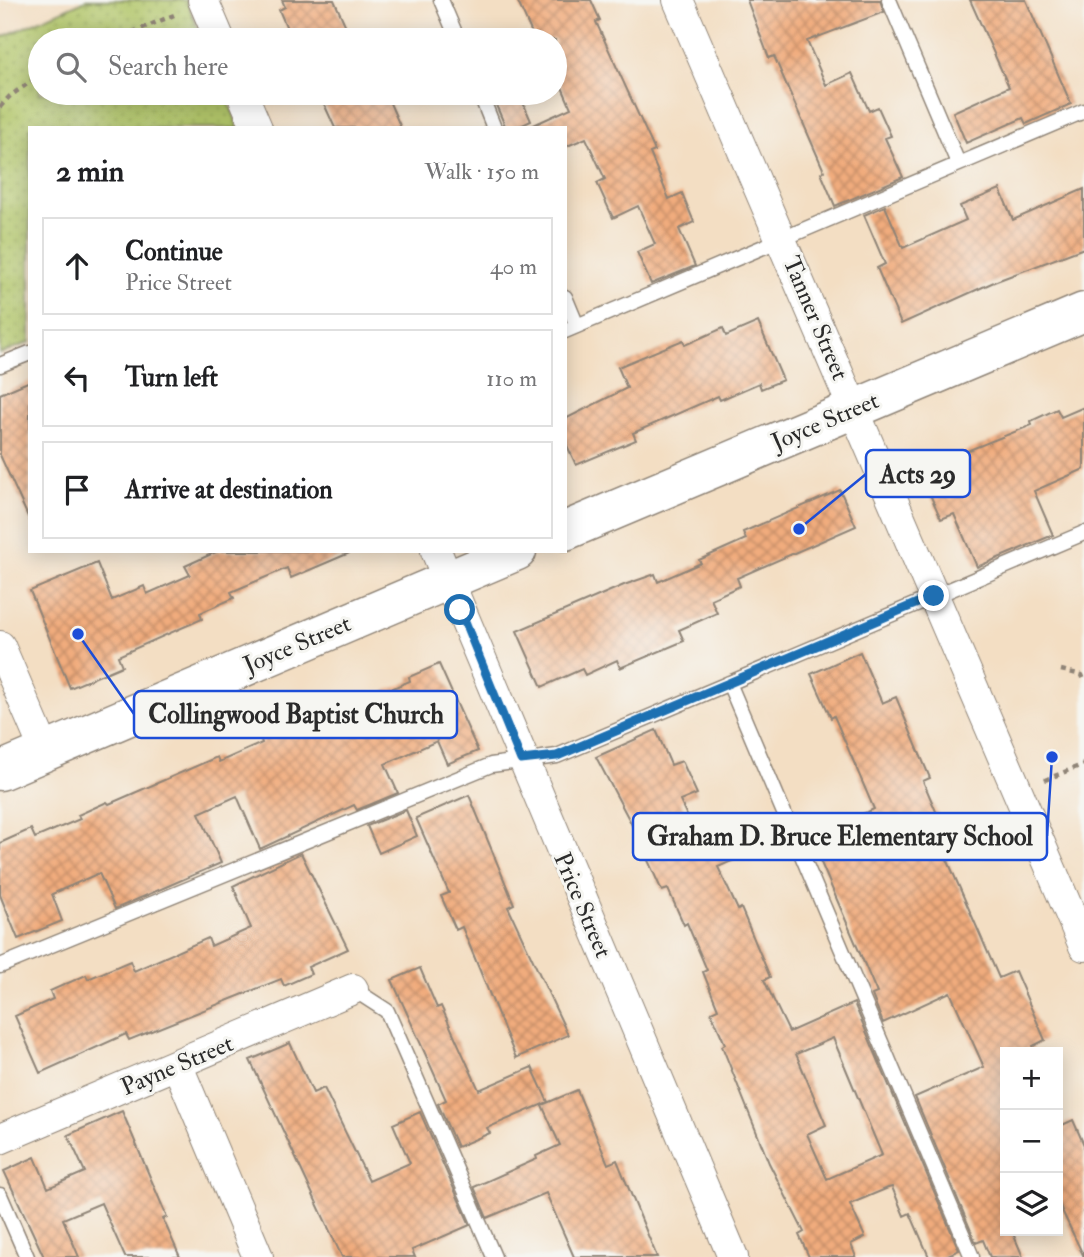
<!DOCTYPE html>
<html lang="en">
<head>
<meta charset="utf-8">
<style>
	:root { --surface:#fff; --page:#f6f6f6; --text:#202124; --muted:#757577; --line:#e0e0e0 }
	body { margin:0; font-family:"IM FELL Double Pica",serif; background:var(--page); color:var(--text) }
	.controls { position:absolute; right:21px; bottom:21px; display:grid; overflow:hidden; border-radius:0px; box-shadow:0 4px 18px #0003 }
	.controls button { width:63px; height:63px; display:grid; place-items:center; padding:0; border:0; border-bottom:2px solid var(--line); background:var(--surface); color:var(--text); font:35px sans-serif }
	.stop { position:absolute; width:21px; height:21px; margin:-16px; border:5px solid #1f6fb2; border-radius:50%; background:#fff }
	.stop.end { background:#1f6fb2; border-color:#fff; box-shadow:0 2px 7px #0008 }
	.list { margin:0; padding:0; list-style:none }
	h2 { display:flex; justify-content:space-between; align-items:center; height:91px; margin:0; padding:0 28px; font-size:30px }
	h2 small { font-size:23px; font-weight:400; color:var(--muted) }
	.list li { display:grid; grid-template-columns:46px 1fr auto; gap:21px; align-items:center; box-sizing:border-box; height:98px; margin:0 14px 14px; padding:0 14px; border:2px solid var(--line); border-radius:0px }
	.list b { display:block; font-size:26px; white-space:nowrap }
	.list p { margin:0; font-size:23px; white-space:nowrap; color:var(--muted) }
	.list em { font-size:23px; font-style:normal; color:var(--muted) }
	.icon { flex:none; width:38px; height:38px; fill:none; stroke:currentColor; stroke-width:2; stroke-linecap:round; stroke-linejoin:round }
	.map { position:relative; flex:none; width:1084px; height:1257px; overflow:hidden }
	.search { position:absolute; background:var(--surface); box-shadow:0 4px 18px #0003; left:28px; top:28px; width:539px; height:77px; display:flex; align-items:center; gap:18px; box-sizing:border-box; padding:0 24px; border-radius:38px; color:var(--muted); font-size:26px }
	.panel { position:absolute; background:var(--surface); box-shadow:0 4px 18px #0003; left:28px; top:126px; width:539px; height:427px; border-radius:0px }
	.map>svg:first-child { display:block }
</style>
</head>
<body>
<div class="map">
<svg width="1084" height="1257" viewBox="0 0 1084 1257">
	<defs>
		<pattern id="grass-dots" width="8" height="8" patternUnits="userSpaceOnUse" patternTransform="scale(1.75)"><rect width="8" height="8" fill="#b2c66a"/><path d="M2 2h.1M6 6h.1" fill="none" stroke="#99aa5c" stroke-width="1.8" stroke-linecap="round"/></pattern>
		<pattern id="building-cross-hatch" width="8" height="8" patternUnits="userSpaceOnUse" patternTransform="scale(1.75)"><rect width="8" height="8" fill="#f1ac7d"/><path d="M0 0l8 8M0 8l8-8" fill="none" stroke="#c38c67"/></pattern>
	</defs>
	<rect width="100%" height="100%" fill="#f6f6f2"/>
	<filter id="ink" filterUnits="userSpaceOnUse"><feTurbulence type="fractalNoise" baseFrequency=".0143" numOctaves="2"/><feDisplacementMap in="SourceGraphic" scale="14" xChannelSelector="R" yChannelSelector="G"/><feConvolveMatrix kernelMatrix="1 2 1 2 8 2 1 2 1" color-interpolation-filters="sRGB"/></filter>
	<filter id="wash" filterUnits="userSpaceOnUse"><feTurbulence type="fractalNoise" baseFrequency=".00686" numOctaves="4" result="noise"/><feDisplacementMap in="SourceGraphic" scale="28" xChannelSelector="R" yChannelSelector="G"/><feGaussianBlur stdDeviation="1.57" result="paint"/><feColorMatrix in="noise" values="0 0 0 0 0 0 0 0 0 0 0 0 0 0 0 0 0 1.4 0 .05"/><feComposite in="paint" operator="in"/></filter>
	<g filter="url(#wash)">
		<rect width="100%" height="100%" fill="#f3dec3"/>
		<path fill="url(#grass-dots)" stroke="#6e784a" stroke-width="2" d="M86,0H186L203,40H40V93H225L239,128H30V342L0,354V38Z"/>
		<g id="blocks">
			<path fill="url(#building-cross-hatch)" fill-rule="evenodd" d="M282,0H334L352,40H292L279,10L285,7Z
				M517,0H591L600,20L596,22L655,151L650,153L669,199L682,193L694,222L679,229L695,266L651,284L637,252L655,244L638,206L613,218L597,183L605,179L586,138L565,147V128H527L571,108L555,71V40H535Z
				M747,0H880L884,12L807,41L826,85L852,73L869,111L878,107L891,136L885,138L903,177L835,206L821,173L824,171L774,56L769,58Z
				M970,0H1026L1071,104L1026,124L1023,118L966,143L953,112L1009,87Z
				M319,93H367L370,100L386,94L401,128H335Z
				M506,93H519L531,121L516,128H506L493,98Z
				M1000,189L1013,220L1084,189V248L994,282L901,324L877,268L885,264L864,215L885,206L903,248L966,220L960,206Z
				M758,322L783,380L761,389L759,383L720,400L718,396L633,433L636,440L576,465L565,441V419L627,388L618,367L683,340L685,345L723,328L726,336Z
				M30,381V521L0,455V394Z
				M1084,407V469L1034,491L1053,535L977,567L954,514L941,519L919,470L1032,425L1031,421L1057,409L1061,417Z
				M840,490L856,526L737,578L740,586L711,599L717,613L679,630L684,641L620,668L617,660L585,675L582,669L542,687L517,631L624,585L655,574L658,582L701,563L699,560L746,539L743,532Z
				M218,551H354L291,578L287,568L231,592L234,598L200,613L202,619L118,656L122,666L70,688L30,591L97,563L112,600L144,586L147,594L190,575L185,566Z
				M860,652L882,703L896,697L911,733L930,778L923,781L941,823L937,825L952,857L947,859L999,978L1015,971L1045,1040L1033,1046L1035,1052H1005V1231H1012L1023,1257H990L983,1240L976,1243L915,1097L984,1067L950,992L883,1023L872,995L877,993L813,844L854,827L850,820L874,809L834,716L831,718L811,674Z
				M439,664L478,751L447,764L437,741L385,764L398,793L357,810L354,805L260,849L237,796L199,813L221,863L115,909L99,873L52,894L62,921L18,939L0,895V843L31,829L35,838L80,819L78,815L107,802L109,804L217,757L219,762L262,743L260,737L304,717L307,724L410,681L409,677Z
				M656,730L671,765L682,761L697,794L680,801L699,841L722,831L734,860L718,867L738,910L741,908L770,977L764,980L789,1032L854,1003L959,1250L944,1257H929L910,1213L904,1216L892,1187L888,1188L850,1204L865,1237L851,1244L856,1257H809L799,1235L804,1232L769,1163L722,1046L725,1044L711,1012L718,1009L703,972L707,970L687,923L684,925L668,889L662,891L631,823L596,757ZM833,1038L882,1155L827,1179L807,1134L826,1125L796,1054Z
				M469,795L514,904L508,907L568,1035L516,1058L462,927L456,930L441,896L449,893L416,818Z
				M406,810L417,836L379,853L367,826Z
				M301,853L348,949L308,967L311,974L284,986L281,979L129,1040L126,1034L40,1073L15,1016L53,999L50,991L86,975L88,979L130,961L134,971L208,938L211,946L251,928L233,886Z
				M420,968L437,1008L441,1006L479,1090L532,1067L548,1102L487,1128L490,1133L457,1147L438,1104L446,1100L392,980Z
				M290,1043L313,1093L324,1088L369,1181L410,1163L393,1124L420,1112L470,1225L412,1250L415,1257H342L250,1060Z
				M577,1090L608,1164L617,1160L657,1257H574L546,1193L487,1218L474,1187L537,1159L536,1156L560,1145L542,1105Z
				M122,1111L167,1217L163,1219L180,1257H125L101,1203L63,1219L79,1257H44L4,1171L35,1157L48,1188L85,1172L68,1135Z
				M1073,1120L1084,1145V1257L1058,1202V1127Z"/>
		</g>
	</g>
	<g filter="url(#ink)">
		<use href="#blocks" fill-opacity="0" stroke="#8f8477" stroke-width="2"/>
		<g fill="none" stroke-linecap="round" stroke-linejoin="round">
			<g stroke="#8f8477" stroke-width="17">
				<path id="service" d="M441,0L458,40
					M889,0L958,163
					M480,93L494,128
					M565,297L577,326
					M565,331L1084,111
					M0,365L30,353
					M729,683L972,1257
					M0,966L491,765L557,756L1084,533
					M353,989L387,1011L494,1257
					M0,1195L27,1257"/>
			</g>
			<g stroke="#8f8477" stroke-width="32">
				<path id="minor" d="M203,0L220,40
					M678,0L1084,946
					M242,93L257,128
					M436,551L733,1257
					M0,646L45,751
					M177,1064L258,1257
					M0,1139L353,989"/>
			</g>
			<g stroke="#8f8477" stroke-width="41">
				<path id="secondary" d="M565,531L1084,312
					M0,771L517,551"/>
			</g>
			<path stroke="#8f8477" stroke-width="4.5" stroke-dasharray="5 5" stroke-linecap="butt" d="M114,40L174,15
				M0,107L10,96L40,75
				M1061,670L1082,675L1084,680
				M1045,780L1084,764"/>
			<use href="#service" stroke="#fff" stroke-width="14"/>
			<use href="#minor" stroke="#fff" stroke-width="30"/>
			<use href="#secondary" stroke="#fff" stroke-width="38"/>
		</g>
	</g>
	<g fill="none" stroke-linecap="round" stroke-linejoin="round" filter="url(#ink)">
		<path stroke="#1f6fb2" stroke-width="9" d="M460,610L521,760L557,756L934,596"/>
	</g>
	<g text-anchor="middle" stroke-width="6" stroke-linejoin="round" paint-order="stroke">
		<g font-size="24" fill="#2b2b2b" stroke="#f6f6f2">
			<text transform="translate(816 318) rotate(67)" y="8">Tanner Street</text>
			<text transform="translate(825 421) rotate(-23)" y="8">Joyce Street</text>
			<text transform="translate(297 644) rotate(-23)" y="8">Joyce Street</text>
			<text transform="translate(583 905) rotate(67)" y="8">Price Street</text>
			<text transform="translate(177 1065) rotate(-23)" y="8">Payne Street</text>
		</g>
	</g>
	<path fill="none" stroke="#1d4ed8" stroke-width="2.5" d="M799 529L866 474M78 634L134 714M1052 757L1047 836"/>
	<g fill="#1d4ed8" stroke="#f6f6f2" stroke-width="2.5">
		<circle cx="799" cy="529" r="7"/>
		<circle cx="78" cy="634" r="7"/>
		<circle cx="1052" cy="757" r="7"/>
	</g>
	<g fill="#f6f6f2" stroke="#1d4ed8" stroke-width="2.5">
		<rect x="866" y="450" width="104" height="47" rx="7"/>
		<rect x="134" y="691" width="323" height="47" rx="7"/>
		<rect x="633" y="813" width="414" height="47" rx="7"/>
	</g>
	<g font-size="26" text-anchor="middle" font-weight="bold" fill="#2b2b2b">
		<text x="918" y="483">Acts 29</text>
		<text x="296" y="723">Collingwood Baptist Church</text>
		<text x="840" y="845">Graham D. Bruce Elementary School</text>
	</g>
</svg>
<div class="controls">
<button>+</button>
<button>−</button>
<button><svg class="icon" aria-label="layers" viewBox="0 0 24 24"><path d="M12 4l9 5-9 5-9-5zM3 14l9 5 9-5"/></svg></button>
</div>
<div class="stop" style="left:460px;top:610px"></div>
<div class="stop end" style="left:934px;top:596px"></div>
<div class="search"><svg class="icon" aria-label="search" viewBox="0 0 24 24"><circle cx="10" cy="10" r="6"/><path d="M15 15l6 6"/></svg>Search here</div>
<section class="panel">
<h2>2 min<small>Walk · 150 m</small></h2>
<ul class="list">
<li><svg class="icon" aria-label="ahead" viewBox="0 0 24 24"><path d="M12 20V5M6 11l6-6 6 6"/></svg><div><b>Continue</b><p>Price Street</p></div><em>40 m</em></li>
<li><svg class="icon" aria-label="left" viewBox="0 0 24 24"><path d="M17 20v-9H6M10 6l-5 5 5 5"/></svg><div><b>Turn left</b></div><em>110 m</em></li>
<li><svg class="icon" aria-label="arrive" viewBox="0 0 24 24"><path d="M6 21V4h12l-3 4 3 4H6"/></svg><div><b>Arrive at destination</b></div></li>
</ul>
</section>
</div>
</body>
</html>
